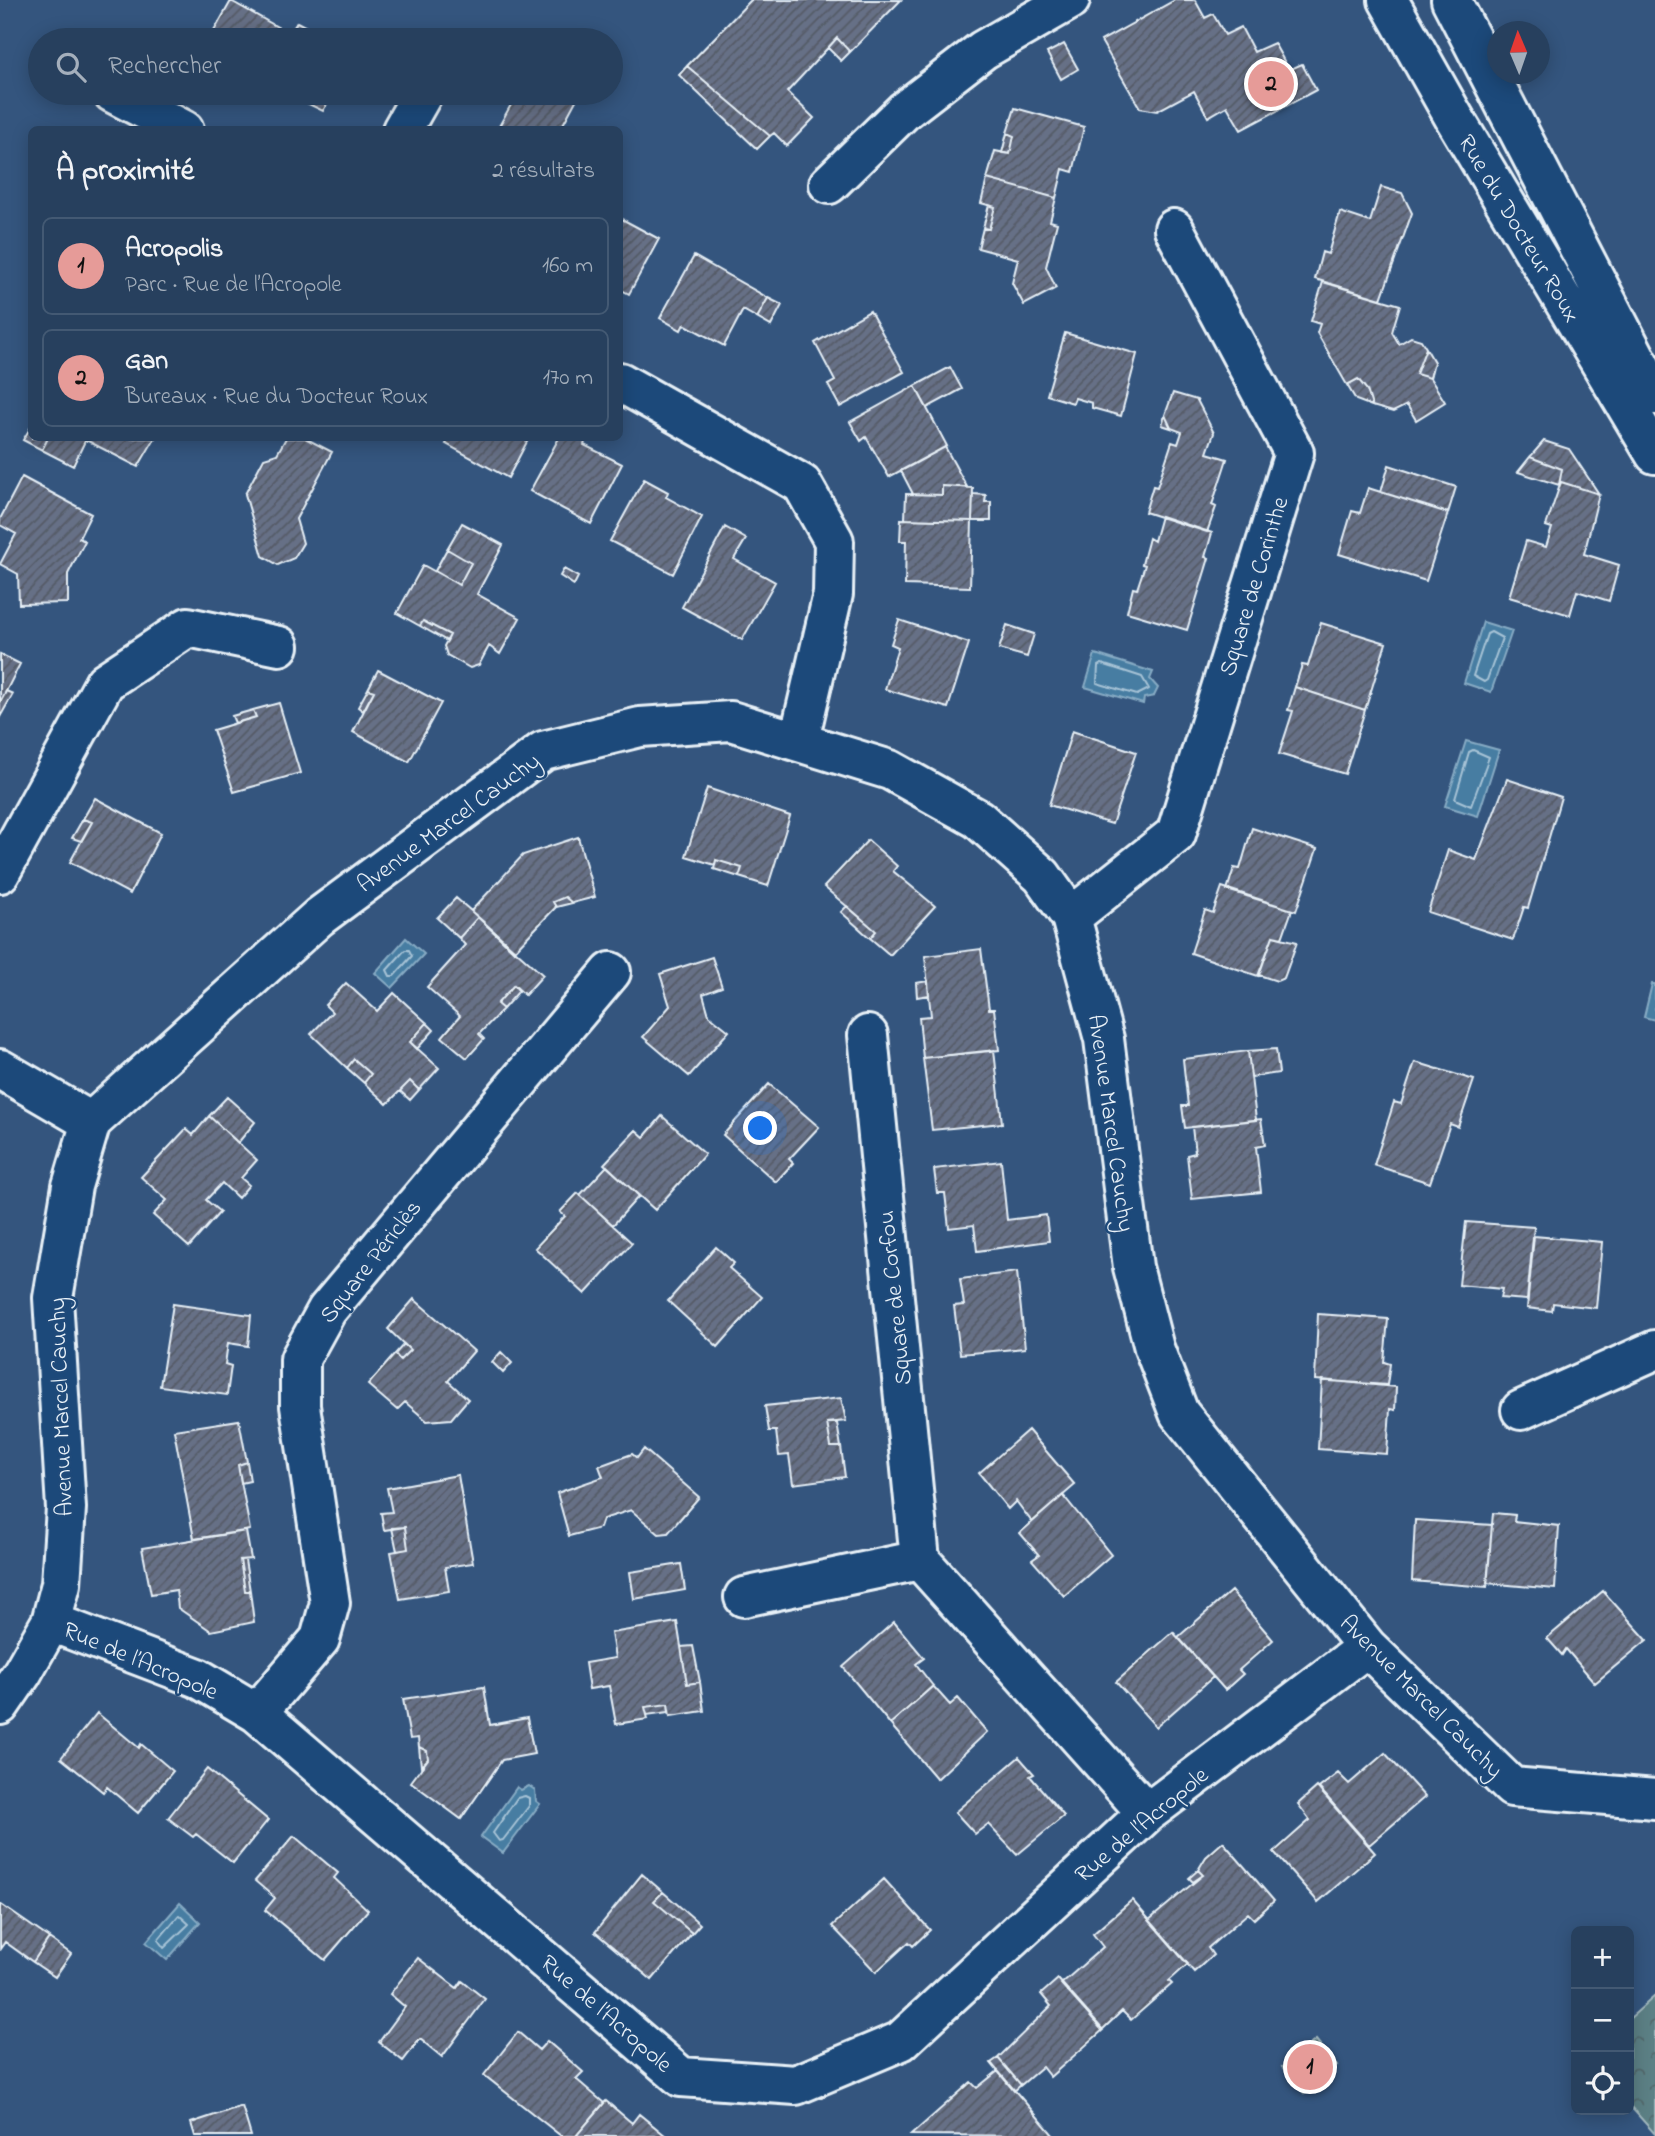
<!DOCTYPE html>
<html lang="fr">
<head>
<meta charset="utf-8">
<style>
	:root { --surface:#27405e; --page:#334b67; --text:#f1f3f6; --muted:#a4afbc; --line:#435973; --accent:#e69b98 }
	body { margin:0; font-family:"Indie Flower",sans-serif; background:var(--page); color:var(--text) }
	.controls { position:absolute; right:21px; bottom:21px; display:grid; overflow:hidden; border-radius:10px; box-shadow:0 4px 18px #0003 }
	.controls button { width:63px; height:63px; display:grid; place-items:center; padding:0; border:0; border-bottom:2px solid var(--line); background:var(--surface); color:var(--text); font:35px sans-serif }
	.compass { position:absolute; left:1487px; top:21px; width:63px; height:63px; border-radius:50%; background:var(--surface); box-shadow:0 4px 18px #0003; rotate:358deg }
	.you { position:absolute; left:761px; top:1129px; width:24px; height:24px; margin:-18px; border:5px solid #fff; border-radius:50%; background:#1a73e8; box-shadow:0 0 0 10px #1a73e833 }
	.badge { display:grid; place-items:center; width:46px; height:46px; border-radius:50%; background:var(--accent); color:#111; font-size:23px; font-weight:700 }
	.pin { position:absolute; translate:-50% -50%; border:4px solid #fff; box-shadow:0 2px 7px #0006 }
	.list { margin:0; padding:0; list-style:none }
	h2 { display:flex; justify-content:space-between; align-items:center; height:91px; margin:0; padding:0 28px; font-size:30px }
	h2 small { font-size:23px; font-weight:400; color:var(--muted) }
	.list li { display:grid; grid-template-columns:46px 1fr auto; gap:21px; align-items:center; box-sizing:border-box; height:98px; margin:0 14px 14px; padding:0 14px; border:2px solid var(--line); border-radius:10px }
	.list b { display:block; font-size:26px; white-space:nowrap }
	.list p { margin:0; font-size:23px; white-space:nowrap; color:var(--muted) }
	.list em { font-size:23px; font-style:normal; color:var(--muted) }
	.icon { flex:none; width:38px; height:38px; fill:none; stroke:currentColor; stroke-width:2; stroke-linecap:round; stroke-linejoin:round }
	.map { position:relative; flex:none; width:1655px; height:2136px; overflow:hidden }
	.search { position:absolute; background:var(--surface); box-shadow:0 4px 18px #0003; left:28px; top:28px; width:595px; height:77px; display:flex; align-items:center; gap:18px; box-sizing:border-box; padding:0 24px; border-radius:38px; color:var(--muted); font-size:26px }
	.panel { position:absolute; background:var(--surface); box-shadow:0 4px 18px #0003; left:28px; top:126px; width:595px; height:315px; border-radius:10px }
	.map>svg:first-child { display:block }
</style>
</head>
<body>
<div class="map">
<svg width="1655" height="2136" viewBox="0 0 1655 2136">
	<defs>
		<pattern id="park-crowns" width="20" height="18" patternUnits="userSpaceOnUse" patternTransform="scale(1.75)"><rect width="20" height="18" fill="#5b8085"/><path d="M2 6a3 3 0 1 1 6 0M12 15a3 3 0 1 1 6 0" fill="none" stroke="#52676a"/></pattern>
		<pattern id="building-hatch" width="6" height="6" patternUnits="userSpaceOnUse" patternTransform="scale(1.75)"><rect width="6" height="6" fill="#666f86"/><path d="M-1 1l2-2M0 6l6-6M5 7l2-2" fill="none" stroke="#545a65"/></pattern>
	</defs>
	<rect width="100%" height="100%" fill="#34557e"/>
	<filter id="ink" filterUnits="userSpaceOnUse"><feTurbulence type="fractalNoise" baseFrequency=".0143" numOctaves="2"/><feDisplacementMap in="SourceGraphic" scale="14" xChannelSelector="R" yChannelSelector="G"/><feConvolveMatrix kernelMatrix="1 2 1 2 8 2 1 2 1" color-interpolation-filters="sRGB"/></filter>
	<g filter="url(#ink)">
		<path fill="url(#park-crowns)" stroke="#a2b8be" stroke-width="2" d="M1655,1996V2134L1629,2105V2019Z
			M1316,2040L1337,2066L1304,2093L1282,2067Z"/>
		<path fill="#467da2" stroke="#87abc4" stroke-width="2" d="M1483,622L1512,631L1491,692L1464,683Z
			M1095,654L1153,672L1150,679L1158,688L1154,696L1144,698L1143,704L1085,687Z
			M1466,741L1499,750L1478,816L1445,806Z
			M406,938L424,954L392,988L375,973Z
			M1652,984H1655V1020L1644,1017Z
			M529,1786L535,1790L536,1801L540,1804L503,1853L481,1837L517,1787L521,1790Z
			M180,1903L200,1922L167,1960L146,1942Z"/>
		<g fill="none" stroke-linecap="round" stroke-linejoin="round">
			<path stroke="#a7c3d6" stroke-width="2" d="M1491,632L1502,638L1487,680L1484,682L1473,676L1487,634Z
				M1102,664L1142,677L1149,689L1137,695L1097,683L1098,666Z
				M1473,750L1489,757L1471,806L1455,799L1469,752Z
				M405,950H409L412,956L394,976H390L387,970Z
				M525,1796L529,1798V1806L503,1840L499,1841L493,1833L517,1798Z
				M179,1915L189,1924L164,1948L158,1940Z"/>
		</g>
		<path fill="url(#building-hatch)" stroke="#e8f1f8" stroke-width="2" d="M751,0H901L850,52L837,38L787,92L814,118L787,146L774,133L770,136L687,66Z
			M1175,0H1195L1205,18L1213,14L1225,35L1241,27L1254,52L1274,43L1289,70L1302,64L1316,90L1241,130L1227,106L1208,117L1194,91L1157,111L1140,108L1101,41Z
			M231,1L290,34L286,40H209Z
			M297,22L331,40H286Z
			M837,38L850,52L841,61L828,48Z
			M1064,44L1078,69L1061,79L1047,53Z
			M687,66L770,136L757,149L679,75Z
			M286,93H333L323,111Z
			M509,93H580L560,130H500L498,128L512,103L505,100Z
			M1015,108L1084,127L1073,172L1063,169L1056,198L987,179L995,151L1010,154L1014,136L1007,133Z
			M1007,133L1014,136L1010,154L1002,153Z
			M987,179L1056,198L1050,221L1057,223L1046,267L1056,288L1024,305L1012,283L1018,259L978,248L983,228L989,229L995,207L981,203Z
			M1381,187L1402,193L1412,213L1381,299L1315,279L1322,252L1328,254L1340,212L1370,222Z
			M989,205L995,207L989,229L983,228Z
			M620,218L659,239L629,294L620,289Z
			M694,256L768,298L757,318L743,310L724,346L684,324L681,330L660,318Z
			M1323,282L1400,305L1392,332L1399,344L1411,337L1421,340L1426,348L1416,374L1430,378L1445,402L1416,420L1407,405L1393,412L1372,406L1367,390L1358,379L1347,385L1317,333L1320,324L1311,321Z
			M768,298L782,305L771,326L757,318Z
			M870,311L904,372L840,407L828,385L835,381L815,343Z
			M1065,333L1137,354L1121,416L1092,408V403L1075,398L1073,403L1047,395Z
			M1426,348L1434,362L1430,378L1416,374Z
			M950,367L962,389L927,408L915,386Z
			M1358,379L1367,390L1372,406L1356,400L1347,385Z
			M915,386L947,446L889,477L866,437L861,441L850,422Z
			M1173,393L1197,400L1214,433L1207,453L1227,459L1212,505L1216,507L1207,532L1145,512L1153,486L1157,487L1172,442L1178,444L1182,432L1171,428L1165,415Z
			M1165,415L1171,428L1162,425Z
			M32,425V438H48L42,450L23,440Z
			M48,438H82L86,439L73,466L42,450Z
			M82,438H155L138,467Z
			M286,438H305L332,452L296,519L303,543L294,558L278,565L263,556L245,494L264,458L277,454Z
			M450,438H529L508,478L446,444Z
			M559,438H583L586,439L584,445L622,464L591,524L530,491Z
			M1544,441L1569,449L1599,494L1561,482L1559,485L1562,469L1530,457Z
			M945,447L967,487L942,486V495L913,494L901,471Z
			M1530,457L1562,469L1559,485L1518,472Z
			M1389,465L1456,487L1448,513L1381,492Z
			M22,477L91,514L79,538L85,541L68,574V603L19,604L18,574L0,564L16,534L0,525V519Z
			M644,479L668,492L666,497L702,517L673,574L610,541Z
			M1561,482L1599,494L1584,554L1619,565L1609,601L1577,591L1570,615L1509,597L1526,541L1546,547L1552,528L1546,526Z
			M942,486L973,488L972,521L905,519L906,494L942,495Z
			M1368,488L1448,513L1426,581L1339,554L1352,511L1360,513Z
			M973,494L986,495L985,502H991V521H972Z
			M1161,516L1212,533L1205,557L1209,558L1187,630L1127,612L1133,588L1137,589L1145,565L1142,564L1149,538L1154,541Z
			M901,519L972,521L970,587L905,585L906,541H900Z
			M462,523L503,545L477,594L520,618L500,654L489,646L479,665L470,668L447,655L444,646L450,635L423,621L420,626L397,613L423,565L459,585L471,563L447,549Z
			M725,527L746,539L734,559L775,582L742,640L682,607Z
			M447,549L471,563L459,585L435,571Z
			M564,569L578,577L574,585L560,576Z
			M899,620L969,643L948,708L885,689L898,647L891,644Z
			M423,621L450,635L447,641L420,626Z
			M1321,623L1386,643L1365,710L1295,687L1302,665L1308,666Z
			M1007,625L1034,634L1027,657L999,649Z
			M0,654L20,664L0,703Z
			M378,670L441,703L409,762L353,732L374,691L368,689Z
			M1295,687L1365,710L1345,774L1279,754L1293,711L1288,710Z
			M368,689L374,691L363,711L358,707Z
			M6,691L13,694L0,717V703Z
			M279,703L300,773L234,792L213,730L256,717L253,710Z
			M253,710L256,717L235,723L232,716Z
			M1072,731L1136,752L1112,824L1049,805Z
			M1507,779L1561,797L1528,908L1524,907L1513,940L1428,912L1448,850L1476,860Z
			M707,788L790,816L768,886L739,877L742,868L716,860L715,865L686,856Z
			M95,798L161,833L130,894L70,862L92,822L83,819Z
			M83,819L92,822L81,841L72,838Z
			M1252,828L1317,849L1296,911L1227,890L1234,868L1240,869Z
			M578,837L595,897L572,903L565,897L553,902L556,907L514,951L471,911L523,855Z
			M868,840L897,866L893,871L935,906L890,955L870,938L876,931L824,887Z
			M716,860L742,868L739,877L714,869Z
			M1222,887L1292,910L1282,938L1273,936L1258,976L1191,953L1205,910L1213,913Z
			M565,897L572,903L556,907L553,902Z
			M456,898L478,917L459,938L437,918Z
			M847,906L876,931L870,938L841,912Z
			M478,917L543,975L525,995L514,985L497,1004L503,1009L479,1034L484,1039L467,1058L442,1037L460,1016L427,987L465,945L459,938Z
			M1273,936L1297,942L1284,978L1277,981L1259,975Z
			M981,949L989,1009H994L999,1050L923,1058L919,1017L931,1016L925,956Z
			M712,957L722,987L703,994L709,1015L729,1031L689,1076L643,1037L670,1006L660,974Z
			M928,981L929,995L917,997L916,983Z
			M346,983L377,1011L394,993L427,1023L410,1042L439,1068L419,1090L410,1081L387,1104L364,1083L371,1074L354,1059L347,1068L311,1034L332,1012L325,1005Z
			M514,985L519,991L503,1009L497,1004Z
			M427,1023L434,1030L417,1049L410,1042Z
			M1276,1049L1279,1073L1251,1077L1248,1051Z
			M994,1050L1002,1123L932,1130L923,1058Z
			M1248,1051L1256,1120L1185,1128L1182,1106H1188L1183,1059Z
			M354,1059L371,1074L364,1083L347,1068Z
			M1415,1062L1474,1080L1458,1127L1450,1124L1430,1183L1374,1165L1394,1102L1401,1104Z
			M410,1081L419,1090L410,1100L400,1091Z
			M769,1084L819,1127L789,1159L793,1163L776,1182L723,1135Z
			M227,1097L255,1122L238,1143L209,1116Z
			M209,1116L257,1160L241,1178L249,1185L238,1198L222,1183L206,1200L220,1212L189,1247L153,1215L167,1200L141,1177L186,1129L193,1135Z
			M662,1116L705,1154L655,1210L604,1164L636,1130L644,1137Z
			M1261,1119L1265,1145L1256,1147L1261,1192L1192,1199L1187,1155L1195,1153L1192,1127Z
			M1001,1161L1007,1220L1046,1215L1049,1241L977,1251L974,1225L949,1228L945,1193H937L934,1169Z
			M607,1166L639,1196L613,1225L580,1195Z
			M578,1193L632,1243L585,1294L535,1248L565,1216L560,1212Z
			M1466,1222L1534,1227L1527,1300L1500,1298L1502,1289L1459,1285Z
			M1534,1236L1602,1242L1596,1308L1553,1303L1552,1311L1527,1308Z
			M716,1247L734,1263L729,1268L762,1297L718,1347L668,1301Z
			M1017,1272L1025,1348L960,1354L954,1306L964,1305L960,1279Z
			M414,1299L474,1351L448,1381L468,1399L451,1419L427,1421L405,1402L397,1410L368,1385L395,1354L400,1360L410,1350L388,1329Z
			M173,1304L251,1315L248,1346L228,1343L225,1364L231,1366L227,1395L160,1386Z
			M1318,1314L1388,1319L1384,1362L1390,1364L1387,1385L1315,1380Z
			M404,1344L410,1350L400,1360L395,1354Z
			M501,1352L512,1363L503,1373L492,1362Z
			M1322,1380L1396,1387L1395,1410L1390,1409L1387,1454L1318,1449Z
			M841,1398L846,1421L827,1423L831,1447H841L845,1477L793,1484L789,1455L779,1456L776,1431H769L765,1406Z
			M239,1420L247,1462L238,1465L250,1530L194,1539L174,1430Z
			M827,1423H837L841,1447H831Z
			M1028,1430L1075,1485L1032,1522L1016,1501L1008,1509L979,1473Z
			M644,1449L699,1497L668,1533L659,1534L631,1510L603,1519L600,1528L569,1536L557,1493L603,1477L599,1466L632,1454L637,1458Z
			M247,1462L250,1481L241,1483L238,1465Z
			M458,1475L473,1563L445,1567L449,1591L400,1599L391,1552L408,1549L405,1527L384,1530L381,1513L392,1512L387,1488Z
			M1063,1495L1111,1555L1064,1596L1032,1560L1039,1555L1020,1533Z
			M1493,1513L1515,1515L1514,1521L1559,1526L1555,1589L1487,1583Z
			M1415,1520L1492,1525L1487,1587L1412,1581Z
			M405,1527L408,1549L397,1551L392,1528Z
			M246,1531L251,1559L240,1560L245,1591H250L254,1622L211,1631L178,1608L176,1590L151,1594L142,1548Z
			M240,1560H245L250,1591H245Z
			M681,1564L685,1590L634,1599L630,1572Z
			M1231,1591L1273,1640L1239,1670L1243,1674L1225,1690L1178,1637Z
			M1603,1591L1647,1640L1595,1683L1566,1649L1562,1655L1547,1638Z
			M677,1622L687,1684L700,1682L704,1711L670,1716L668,1704L645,1707L648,1719L616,1724L609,1686L589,1689L585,1663L615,1658L611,1633Z
			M894,1622L924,1658L916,1664L933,1686L890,1724L843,1667Z
			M1173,1632L1213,1677L1156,1727L1116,1682Z
			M693,1646L700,1682L687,1684L681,1647Z
			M933,1686L950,1705L958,1698L987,1732L937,1779L890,1724Z
			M484,1687L490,1725L527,1718L534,1754L502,1760L461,1819L411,1782L428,1759L427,1751L419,1747L418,1738L410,1739L403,1699Z
			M668,1704L669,1712L647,1715L645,1707Z
			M97,1713L139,1748L141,1744L173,1771L138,1813L107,1787L103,1792L61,1758Z
			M419,1747L427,1751L428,1759L421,1766Z
			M1385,1753L1425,1797L1369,1845L1319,1788L1338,1773L1349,1784Z
			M1019,1757L1034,1774L1030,1776L1064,1816L1017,1855L988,1824L975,1834L955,1812Z
			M207,1769L268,1820L233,1863L196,1834L193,1837L168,1818Z
			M1317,1787L1375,1853L1318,1902L1274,1852L1310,1820L1298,1804Z
			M294,1836L338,1873L334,1878L368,1910L325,1960L265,1910L275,1898L255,1881Z
			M1223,1842L1274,1901L1254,1919L1248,1913L1208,1948L1213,1955L1194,1972L1149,1920L1203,1875L1198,1870L1206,1857Z
			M1198,1870L1203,1875L1193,1882L1189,1878Z
			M642,1874L663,1892L654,1901L692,1933L652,1980L595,1932Z
			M884,1879L930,1930L913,1946L909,1942L876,1972L832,1926Z
			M663,1892L700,1924L692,1933L654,1901Z
			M1132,1900L1188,1964L1169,1981L1172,1984L1131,2020L1122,2011L1102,2030L1061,1984L1103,1947L1093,1934Z
			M0,1904L49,1938L33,1962L5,1942L0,1949Z
			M49,1938L71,1954L55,1977L33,1962Z
			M418,1958L457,1988L462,1981L485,1999L442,2057L420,2039L403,2061L379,2042L405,2007L390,1994Z
			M1058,1979L1103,2030L1050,2077L1042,2067L1021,2085L998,2058L1051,2006L1041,1994Z
			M518,2032L539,2050L547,2041L583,2072L576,2079L604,2103L576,2136H561L484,2075Z
			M998,2058L1021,2085L1014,2091L991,2063Z
			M998,2071L1054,2136L911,2135L971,2082L977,2088Z
			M606,2101L632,2123L639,2114L666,2136H576Z
			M242,2106L251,2136H195L191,2123Z"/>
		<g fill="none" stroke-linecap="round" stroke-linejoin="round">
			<g stroke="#e8f1f8" stroke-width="44">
				<path id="street" d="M113,93L184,130
					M402,130L423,93
					M829,184L904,111L983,50L1070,0
					M620,382L802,484L834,541L833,594L799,740
					M0,873L105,682L188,627L279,646
					M1071,917L1176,834L1294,453L1174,229
					M868,1035L920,1560
					M0,1069L91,1122
					M1521,1410L1655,1350
					M744,1597L920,1560L1147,1813
					M51,1622L198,1678L257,1713L681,2077L796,2085L901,2041L1147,1813L1367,1647
					M0,1705L22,1673L51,1622L61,1584L66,1508L53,1298L72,1186L91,1122L319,917L543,751L640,727L731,721L890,770L978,819L1042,876L1071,917L1104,1039L1133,1267L1154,1348L1179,1413L1367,1647L1512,1787L1655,1799
					M257,1713L320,1639L330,1603L300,1406V1359L327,1310L611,972"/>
			</g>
			<g stroke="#e8f1f8" stroke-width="44">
				<path id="secondary" d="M1388,0L1455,119L1655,454
					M1451,0L1655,395"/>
			</g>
			<use href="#street" stroke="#1f4a7a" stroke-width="38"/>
			<use href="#secondary" stroke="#1f4a7a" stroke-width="38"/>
		</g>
	</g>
	<g text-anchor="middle" stroke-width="5" stroke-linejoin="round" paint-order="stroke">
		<g font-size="24" fill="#e8f1f8" stroke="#1f4a7a">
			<text transform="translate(1520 228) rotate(59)" y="8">Rue du Docteur Roux</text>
			<text transform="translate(1253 586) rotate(-73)" y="8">Square de Corinthe</text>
			<text transform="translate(448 822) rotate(-36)" y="8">Avenue Marcel Cauchy</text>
			<text transform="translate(1112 1123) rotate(82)" y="8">Avenue Marcel Cauchy</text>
			<text transform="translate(370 1261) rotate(-52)" y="8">Square Périclès</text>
			<text transform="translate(894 1298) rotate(-96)" y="8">Square de Corfou</text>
			<text transform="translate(60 1407) rotate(-92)" y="8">Avenue Marcel Cauchy</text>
			<text transform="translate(141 1660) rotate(23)" y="8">Rue de l’Acropole</text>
			<text transform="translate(1422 1696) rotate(45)" y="8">Avenue Marcel Cauchy</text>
			<text transform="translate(1141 1824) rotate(-40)" y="8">Rue de l’Acropole</text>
			<text transform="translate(607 2013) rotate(41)" y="8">Rue de l’Acropole</text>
		</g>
	</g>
</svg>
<div class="controls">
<button>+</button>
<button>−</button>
<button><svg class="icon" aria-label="locate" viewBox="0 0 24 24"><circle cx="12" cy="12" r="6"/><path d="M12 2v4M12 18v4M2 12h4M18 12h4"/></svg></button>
</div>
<svg class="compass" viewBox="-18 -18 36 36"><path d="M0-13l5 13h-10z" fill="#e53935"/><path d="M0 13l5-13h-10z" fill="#a4afbc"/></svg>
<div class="you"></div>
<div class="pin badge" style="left:1310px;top:2067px">1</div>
<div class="pin badge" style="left:1271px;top:84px">2</div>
<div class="search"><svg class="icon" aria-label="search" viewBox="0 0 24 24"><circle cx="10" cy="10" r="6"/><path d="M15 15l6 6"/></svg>Rechercher</div>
<section class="panel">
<h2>À proximité<small>2 résultats</small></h2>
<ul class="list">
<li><span class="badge">1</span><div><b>Acropolis</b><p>Parc · Rue de l’Acropole</p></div><em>160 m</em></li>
<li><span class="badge">2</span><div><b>Gan</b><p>Bureaux · Rue du Docteur Roux</p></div><em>170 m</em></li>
</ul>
</section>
</div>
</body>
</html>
